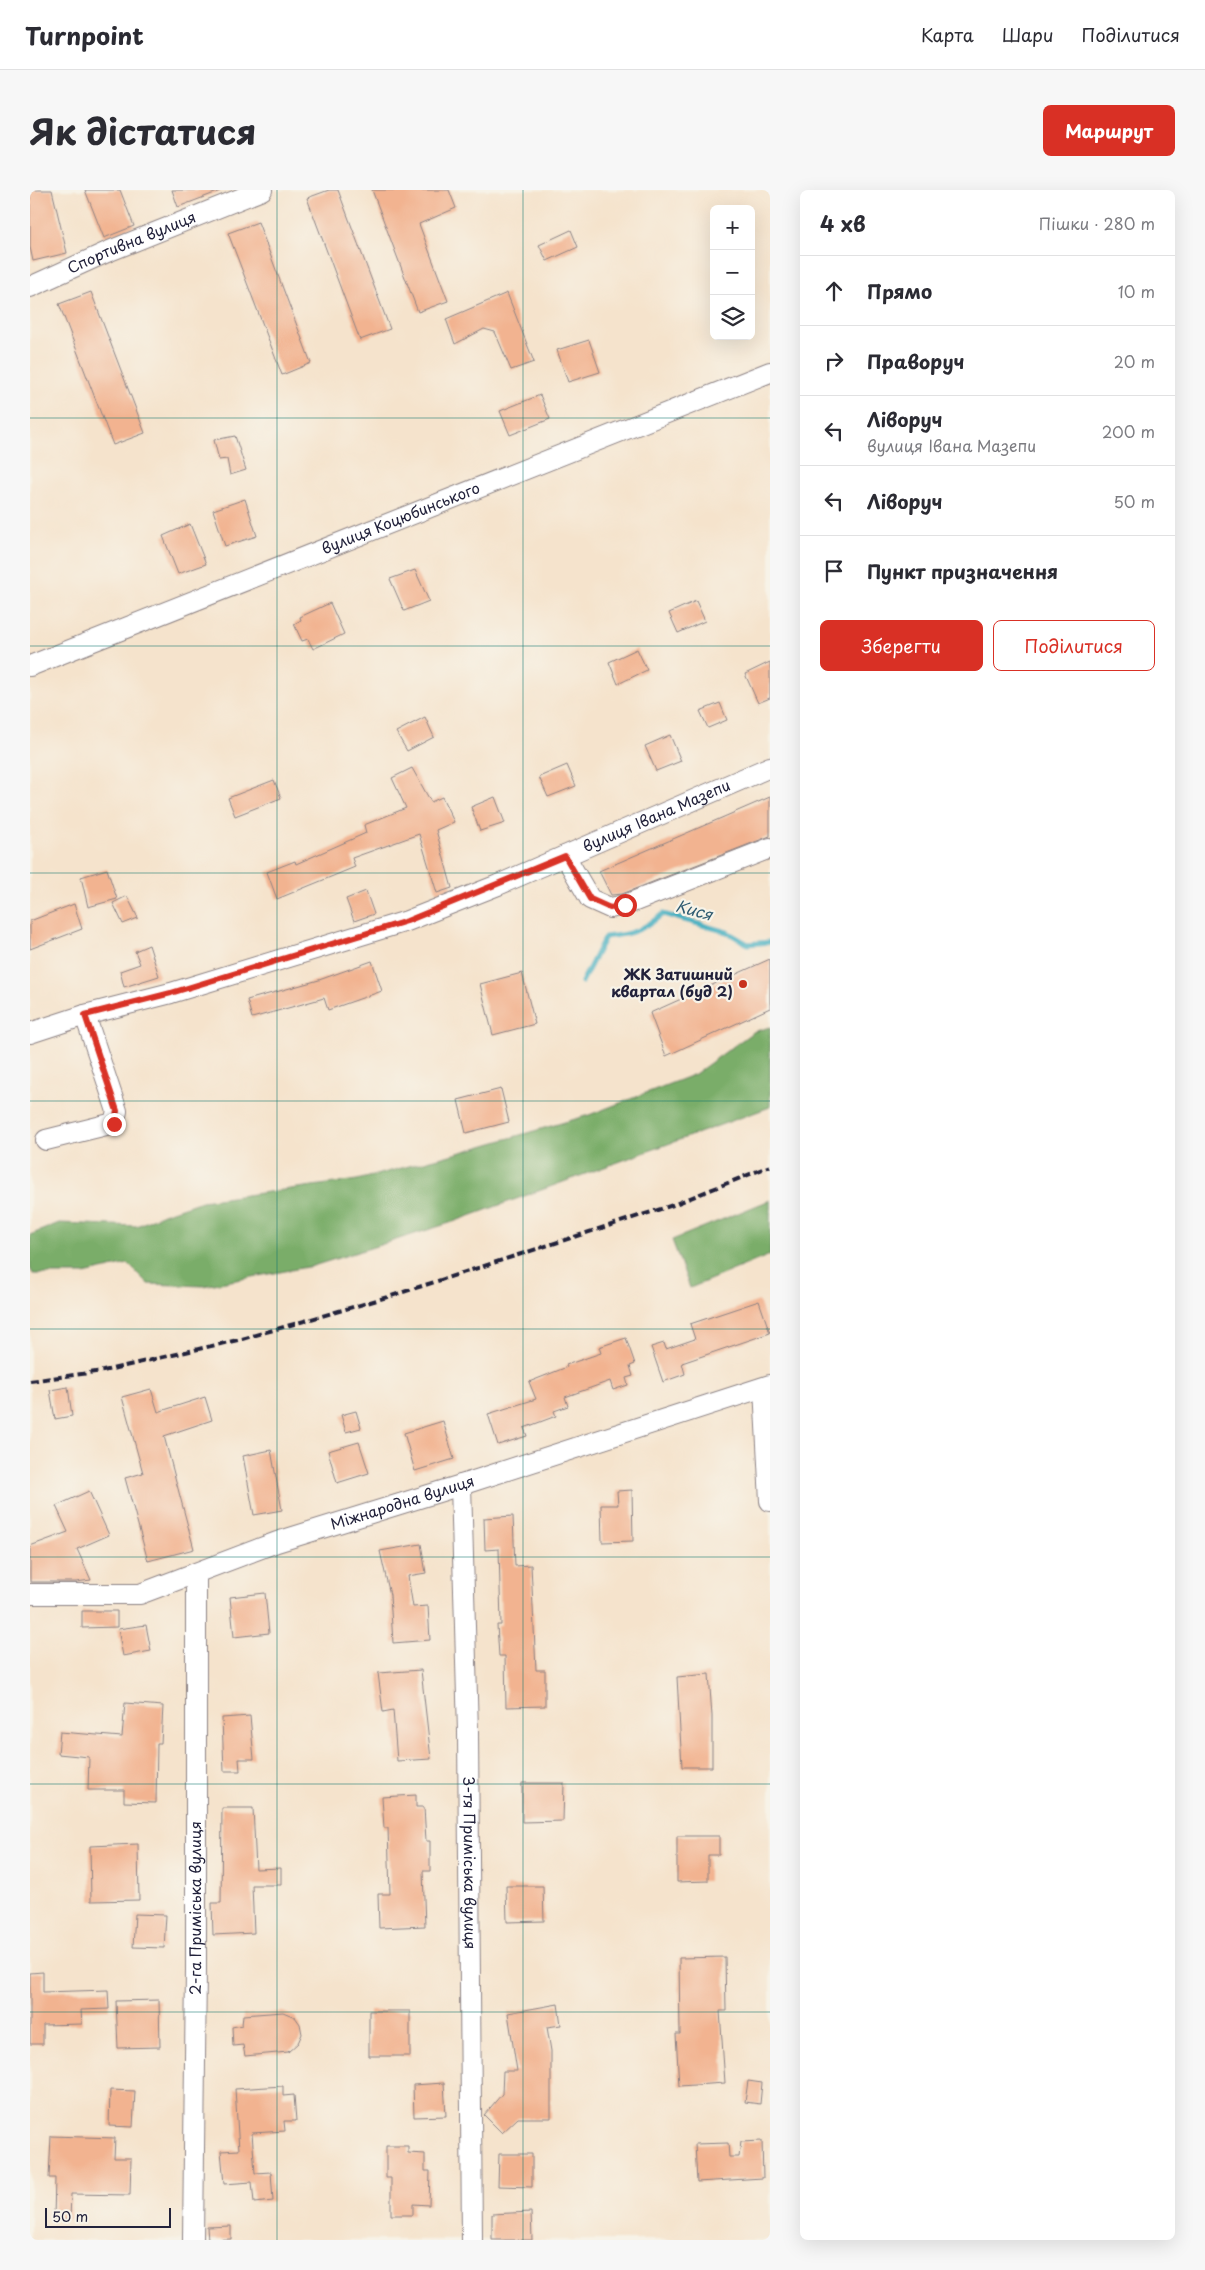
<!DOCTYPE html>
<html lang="uk">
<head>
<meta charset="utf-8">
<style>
	:root { --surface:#fff; --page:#f7f7f7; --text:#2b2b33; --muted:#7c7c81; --line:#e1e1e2; --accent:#d93025 }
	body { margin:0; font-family:"Playpen Sans",sans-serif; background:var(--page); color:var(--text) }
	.controls { position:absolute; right:15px; top:15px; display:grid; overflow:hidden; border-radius:8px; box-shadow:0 5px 20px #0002 }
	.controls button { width:45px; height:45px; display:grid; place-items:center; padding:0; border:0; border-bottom:1px solid var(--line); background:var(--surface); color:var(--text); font:25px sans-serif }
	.scale { position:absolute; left:15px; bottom:12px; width:126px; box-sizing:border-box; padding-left:5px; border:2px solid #22223b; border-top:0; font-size:14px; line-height:18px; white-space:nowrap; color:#22223b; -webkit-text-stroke:4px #f7f3e8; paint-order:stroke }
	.stop { position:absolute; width:15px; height:15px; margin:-11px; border:4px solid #d93025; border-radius:50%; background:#fff }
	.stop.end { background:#d93025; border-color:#fff; box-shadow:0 1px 5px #0008 }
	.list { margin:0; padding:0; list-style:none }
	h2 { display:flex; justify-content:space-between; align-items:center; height:65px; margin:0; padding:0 20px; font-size:21px }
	h2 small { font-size:16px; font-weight:400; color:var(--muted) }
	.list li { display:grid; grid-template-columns:32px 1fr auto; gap:15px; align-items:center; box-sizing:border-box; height:70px; padding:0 20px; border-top:1px solid var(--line) }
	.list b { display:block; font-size:19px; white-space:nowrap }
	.list p { margin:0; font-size:16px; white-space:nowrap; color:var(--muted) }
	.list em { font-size:16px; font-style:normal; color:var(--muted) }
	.actions { display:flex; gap:10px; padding:15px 20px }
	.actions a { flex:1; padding:11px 0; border:1px solid var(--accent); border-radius:8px; text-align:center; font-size:18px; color:var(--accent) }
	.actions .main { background:var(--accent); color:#fff }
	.icon { flex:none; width:28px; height:28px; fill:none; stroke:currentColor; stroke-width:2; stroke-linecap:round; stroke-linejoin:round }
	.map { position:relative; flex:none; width:740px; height:2050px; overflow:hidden; border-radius:8px }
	header { display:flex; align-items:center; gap:30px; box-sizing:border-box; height:70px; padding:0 25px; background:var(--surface); border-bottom:1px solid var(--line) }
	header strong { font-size:24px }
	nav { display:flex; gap:28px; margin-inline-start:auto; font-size:18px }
	.intro { display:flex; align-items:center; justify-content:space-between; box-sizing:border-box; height:120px; padding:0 30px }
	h1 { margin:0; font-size:35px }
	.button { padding:12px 22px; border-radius:8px; background:var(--accent); color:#fff; font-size:18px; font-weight:700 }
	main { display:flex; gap:30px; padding:0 30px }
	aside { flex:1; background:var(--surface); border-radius:8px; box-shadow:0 5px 20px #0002 }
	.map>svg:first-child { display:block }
</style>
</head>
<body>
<header>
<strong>Turnpoint</strong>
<nav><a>Карта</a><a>Шари</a><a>Поділитися</a></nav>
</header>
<div class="intro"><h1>Як дістатися</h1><a class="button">Маршрут</a></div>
<main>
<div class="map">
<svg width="740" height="2050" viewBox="0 0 740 2050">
	<rect width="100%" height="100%" fill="#f7f3e8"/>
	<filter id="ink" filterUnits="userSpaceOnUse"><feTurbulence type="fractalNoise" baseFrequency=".02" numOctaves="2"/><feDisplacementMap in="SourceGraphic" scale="10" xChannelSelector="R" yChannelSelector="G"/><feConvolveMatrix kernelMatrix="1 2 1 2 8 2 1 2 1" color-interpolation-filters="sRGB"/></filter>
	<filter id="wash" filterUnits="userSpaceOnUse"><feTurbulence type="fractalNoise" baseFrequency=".0096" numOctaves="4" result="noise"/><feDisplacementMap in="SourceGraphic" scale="20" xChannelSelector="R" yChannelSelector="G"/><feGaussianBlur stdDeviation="1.12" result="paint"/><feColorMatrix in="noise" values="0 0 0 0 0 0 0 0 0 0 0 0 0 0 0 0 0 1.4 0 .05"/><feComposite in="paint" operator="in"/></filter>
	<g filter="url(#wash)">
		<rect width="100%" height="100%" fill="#f5e3cc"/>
		<path fill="#7aad69" stroke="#4e6852" d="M740,837V917L423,1032L283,1076L173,1096L118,1094L98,1074L54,1084H3L0,1078V1045L29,1033L107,1036L133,1024L172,1011L327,990L435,961L559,925L665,884L723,842Z
			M740,1010V1065L660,1098L642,1050Z"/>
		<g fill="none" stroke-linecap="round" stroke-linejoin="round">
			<path stroke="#41adc0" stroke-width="5" d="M552,792L575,747C603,744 611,741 633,724L697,742L718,754L740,752"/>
		</g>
		<g id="blocks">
			<path fill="#f2b390" d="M0,0H22L37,63L3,71L0,57Z
				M55,0H90L104,36L74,48Z
				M142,0H190V1L148,17Z
				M299,0H308L360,139L330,150L277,8Z
				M342,0H419L426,18L389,34L418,111L388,122Z
				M228,32L281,173L252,185L198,43Z
				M541,40L548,57L517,71L509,55Z
				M61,102L115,243L83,255L29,114Z
				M477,103L504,172L481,180L465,142L454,139L425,154L416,129Z
				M559,150L570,182L538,192L527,160Z
				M510,205L520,229L480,245L470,221Z
				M205,246L216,280L200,285L197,269L189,270L184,250Z
				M215,309L227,346L195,356L183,320Z
				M160,334L176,374L148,384L133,346Z
				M385,380L399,411L374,421L360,389Z
				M666,411L675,431L648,443L639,423Z
				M300,413L314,444L283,459L278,449L272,451L264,434L271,430L270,427Z
				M607,459L617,480L588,494L579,472Z
				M740,472V508L728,513L715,484Z
				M690,513L697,530L678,538L670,521Z
				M395,527L404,547L377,561L366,542Z
				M640,545L651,571L626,581L615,556Z
				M537,575L546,596L518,607L509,587Z
				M382,578L401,612L412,607L424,632L406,640L422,698L407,703L389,644L322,668L325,677L247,709L237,682L265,671L266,674L336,643L334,635L376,618L362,588Z
				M244,590L251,608L205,626L198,608Z
				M465,607L475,633L450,641L441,617Z
				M740,607V646L592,704L581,705L569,681Z
				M77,679L87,709L58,717L51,687Z
				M336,701L344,724L324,731L316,709Z
				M97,706L108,728L93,734L83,713Z
				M44,714L52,739L0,759V731Z
				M119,755L129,786L94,797L90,781L110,774L105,761Z
				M740,769V818L636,866L620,823Z
				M342,771L352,801L298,820L294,808L222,828L217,810L289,790Z
				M492,783L505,834L463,845L450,794Z
				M471,899L479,932L436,943L428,910Z
				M729,1111L740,1143L652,1173L655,1184L633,1192L621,1157L634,1153L636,1159L665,1149L660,1134Z
				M596,1148L605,1174L600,1176L603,1186L596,1188L598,1195L583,1200L580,1191L535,1207L538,1216L524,1221L526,1226L494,1238L497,1246L468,1255L458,1224L506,1209L499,1192L537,1177L536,1175L571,1163L569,1157Z
				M38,1197L42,1226L25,1229L20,1200Z
				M121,1199L128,1222L175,1207L182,1230L134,1246L164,1359L118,1371L95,1288L113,1283L92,1207Z
				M326,1221L331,1238L316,1242L311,1225Z
				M413,1231L424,1269L385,1281L374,1243Z
				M329,1252L339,1283L307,1293L298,1261Z
				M241,1260L252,1320L224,1325L213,1266Z
				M602,1300L603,1351L572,1352L571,1315H588L587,1301Z
				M59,1301L79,1345L47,1359L61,1390L46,1392H0V1356L38,1342L26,1316Z
				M483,1326L485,1376L501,1375L506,1480H515V1516L476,1517L475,1466H469L467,1435H471L469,1359L455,1360L454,1328Z
				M391,1354L396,1383L378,1386L383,1417L398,1416L400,1450L363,1453L360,1405L350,1361Z
				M235,1403L239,1443L204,1447L200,1407Z
				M52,1421H87V1437L52,1438Z
				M116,1435L121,1461L93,1466L88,1439Z
				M391,1480L401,1569L367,1571L363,1520L353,1522L348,1483Z
				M679,1484L682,1526V1577H652L647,1487Z
				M95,1513L133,1516L131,1553H127L126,1613L94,1612V1600H58L59,1567L28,1564L30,1542L92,1547Z
				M220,1526L224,1569H209L210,1581H194L192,1528Z
				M492,1593H534L533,1631L492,1632Z
				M386,1605V1617H394L396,1651H400V1681H393L395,1736L349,1738L348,1704H360L358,1638H354L352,1607Z
				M192,1618H223L226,1679L251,1678V1695H222L224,1743L183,1745L182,1713H191Z
				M647,1646H689V1665H678V1691L647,1692Z
				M108,1654L109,1710L61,1711L60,1656Z
				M476,1696H513L514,1731L477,1732Z
				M105,1724L136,1725L134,1758L103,1757Z
				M695,1767L696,1821H690L695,1893L649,1896L646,1844H650L649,1768Z
				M13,1782V1802L78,1800L79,1819L51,1820L52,1834L13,1835V1854H0V1783Z
				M129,1810L130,1857L88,1858L86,1811Z
				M528,1814L531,1835L517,1837L521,1861V1928H488L472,1943L454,1925L472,1904L473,1881H487L478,1823Z
				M339,1821H380V1866H339Z
				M253,1822L265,1827L270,1834L272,1844L268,1853L258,1862L215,1866L213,1855L203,1856L202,1837L212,1835L213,1825Z
				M718,1891L732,1893L730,1914L715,1912Z
				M414,1893L416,1926L384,1927L383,1895Z
				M253,1896V1906L264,1905L266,1931H254L255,1941L222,1943L225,1983L241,1982L243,2011L224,2013L222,1992L194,1994L191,1961L209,1960L205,1899Z
				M80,1900L105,1901L103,1937L79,1936Z
				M21,1946L85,1948L84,1968H101L100,2005L41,2004L40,2029H24L25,1988H19Z
				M732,1951L733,1988L667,1992L665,1954L698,1953L699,1967H709L711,1952Z
				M356,1956H378V1963L395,1964V1981H400L399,2015L383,2014V2025H361V1988H356Z
				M469,1964H502V1997L468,1996Z
				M501,2022L502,2050H462V2024Z
				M201,2036V2049L178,2050L177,2037Z"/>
		</g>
	</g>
	<g filter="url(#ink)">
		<use href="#blocks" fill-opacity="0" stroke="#8c8284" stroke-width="1"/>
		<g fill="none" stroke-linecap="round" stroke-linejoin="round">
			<g stroke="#8c8284" stroke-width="22">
				<g id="minor">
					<path id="s1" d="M0,97L77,62L232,0"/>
					<path id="s2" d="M0,476L740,182"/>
					<path d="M535,666L560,709L580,718L595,715L740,658"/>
					<path id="s3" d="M0,843L55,825L141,803L377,731L468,695L740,577"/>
					<path d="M16,950L84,933L87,921L55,825"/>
					<path d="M734,1198L740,1311"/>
					<path id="s4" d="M431,1295L438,1542L442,2050"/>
					<path id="s5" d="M0,1404H110L247,1352L431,1295L740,1195"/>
					<path id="s6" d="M163,2050L166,1779V1384"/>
				</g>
			</g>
			<use href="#minor" stroke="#fff" stroke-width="20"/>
			<path stroke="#22223b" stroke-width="4" stroke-dasharray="8 4" stroke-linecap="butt" d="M0,1191L73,1181L212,1149L361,1106L643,1015L740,976"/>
		</g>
	</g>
	<g fill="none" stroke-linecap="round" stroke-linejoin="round" filter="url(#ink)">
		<path stroke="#d93025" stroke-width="6" d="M84,934L87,921L55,825L141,803L377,731L535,666L560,709L580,718L595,715"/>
	</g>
	<path fill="none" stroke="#0f766e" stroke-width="1" stroke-opacity="0.55" d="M247,0V2050M493,0V2050M0,228H740M0,456H740M0,683H740M0,911H740M0,1139H740M0,1367H740M0,1594H740M0,1822H740"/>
	<circle fill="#c8321e" stroke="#f7f3e8" stroke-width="2" cx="713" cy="794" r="5"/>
	<g text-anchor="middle" stroke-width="4.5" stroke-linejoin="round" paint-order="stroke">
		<g font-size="15" fill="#22223b" stroke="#f7f3e8">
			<text dy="5" stroke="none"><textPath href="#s1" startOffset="111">Спортивна вулиця</textPath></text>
			<text dy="5" stroke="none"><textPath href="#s2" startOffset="399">вулиця Коцюбинського</textPath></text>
			<text dy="5" stroke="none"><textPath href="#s3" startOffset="664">вулиця Івана Мазепи</textPath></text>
			<text dy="5" stroke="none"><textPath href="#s5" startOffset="388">Міжнародна вулиця</textPath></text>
			<text dy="5" stroke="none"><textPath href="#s4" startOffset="378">3-тя Приміська вулиця</textPath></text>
			<text dy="5" stroke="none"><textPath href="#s6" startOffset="332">2-га Приміська вулиця</textPath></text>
		</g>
		<g font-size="15" font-weight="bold" fill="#22223b" stroke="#f7f3e8" text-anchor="end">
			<text x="703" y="790">ЖК Затишний<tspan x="703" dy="17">квартал (буд 2)</tspan></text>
		</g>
		<g font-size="16" font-style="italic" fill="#2e5a70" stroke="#f7f3e8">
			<text transform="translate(664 720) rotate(15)" y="6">Кися</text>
		</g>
	</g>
</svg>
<div class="controls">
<button>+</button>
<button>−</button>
<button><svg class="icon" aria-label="layers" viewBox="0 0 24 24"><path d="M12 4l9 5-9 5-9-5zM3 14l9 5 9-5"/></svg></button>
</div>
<div class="scale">50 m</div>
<div class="stop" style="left:595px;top:715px"></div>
<div class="stop end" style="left:84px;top:934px"></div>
</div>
<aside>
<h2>4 хв<small>Пішки · 280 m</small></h2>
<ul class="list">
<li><svg class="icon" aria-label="ahead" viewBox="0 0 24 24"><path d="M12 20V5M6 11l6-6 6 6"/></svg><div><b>Прямо</b></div><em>10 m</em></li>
<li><svg class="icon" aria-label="right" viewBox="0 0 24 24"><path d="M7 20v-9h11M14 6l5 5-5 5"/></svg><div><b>Праворуч</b></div><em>20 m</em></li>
<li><svg class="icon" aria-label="left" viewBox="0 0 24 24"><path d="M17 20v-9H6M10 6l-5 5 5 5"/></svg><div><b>Ліворуч</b><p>вулиця Івана Мазепи</p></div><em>200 m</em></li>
<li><svg class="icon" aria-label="left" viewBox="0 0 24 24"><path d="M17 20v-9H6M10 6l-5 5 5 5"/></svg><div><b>Ліворуч</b></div><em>50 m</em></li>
<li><svg class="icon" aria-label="arrive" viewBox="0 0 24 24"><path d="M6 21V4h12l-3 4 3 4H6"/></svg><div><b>Пункт призначення</b></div></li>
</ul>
<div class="actions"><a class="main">Зберегти</a><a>Поділитися</a></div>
</aside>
</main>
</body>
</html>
